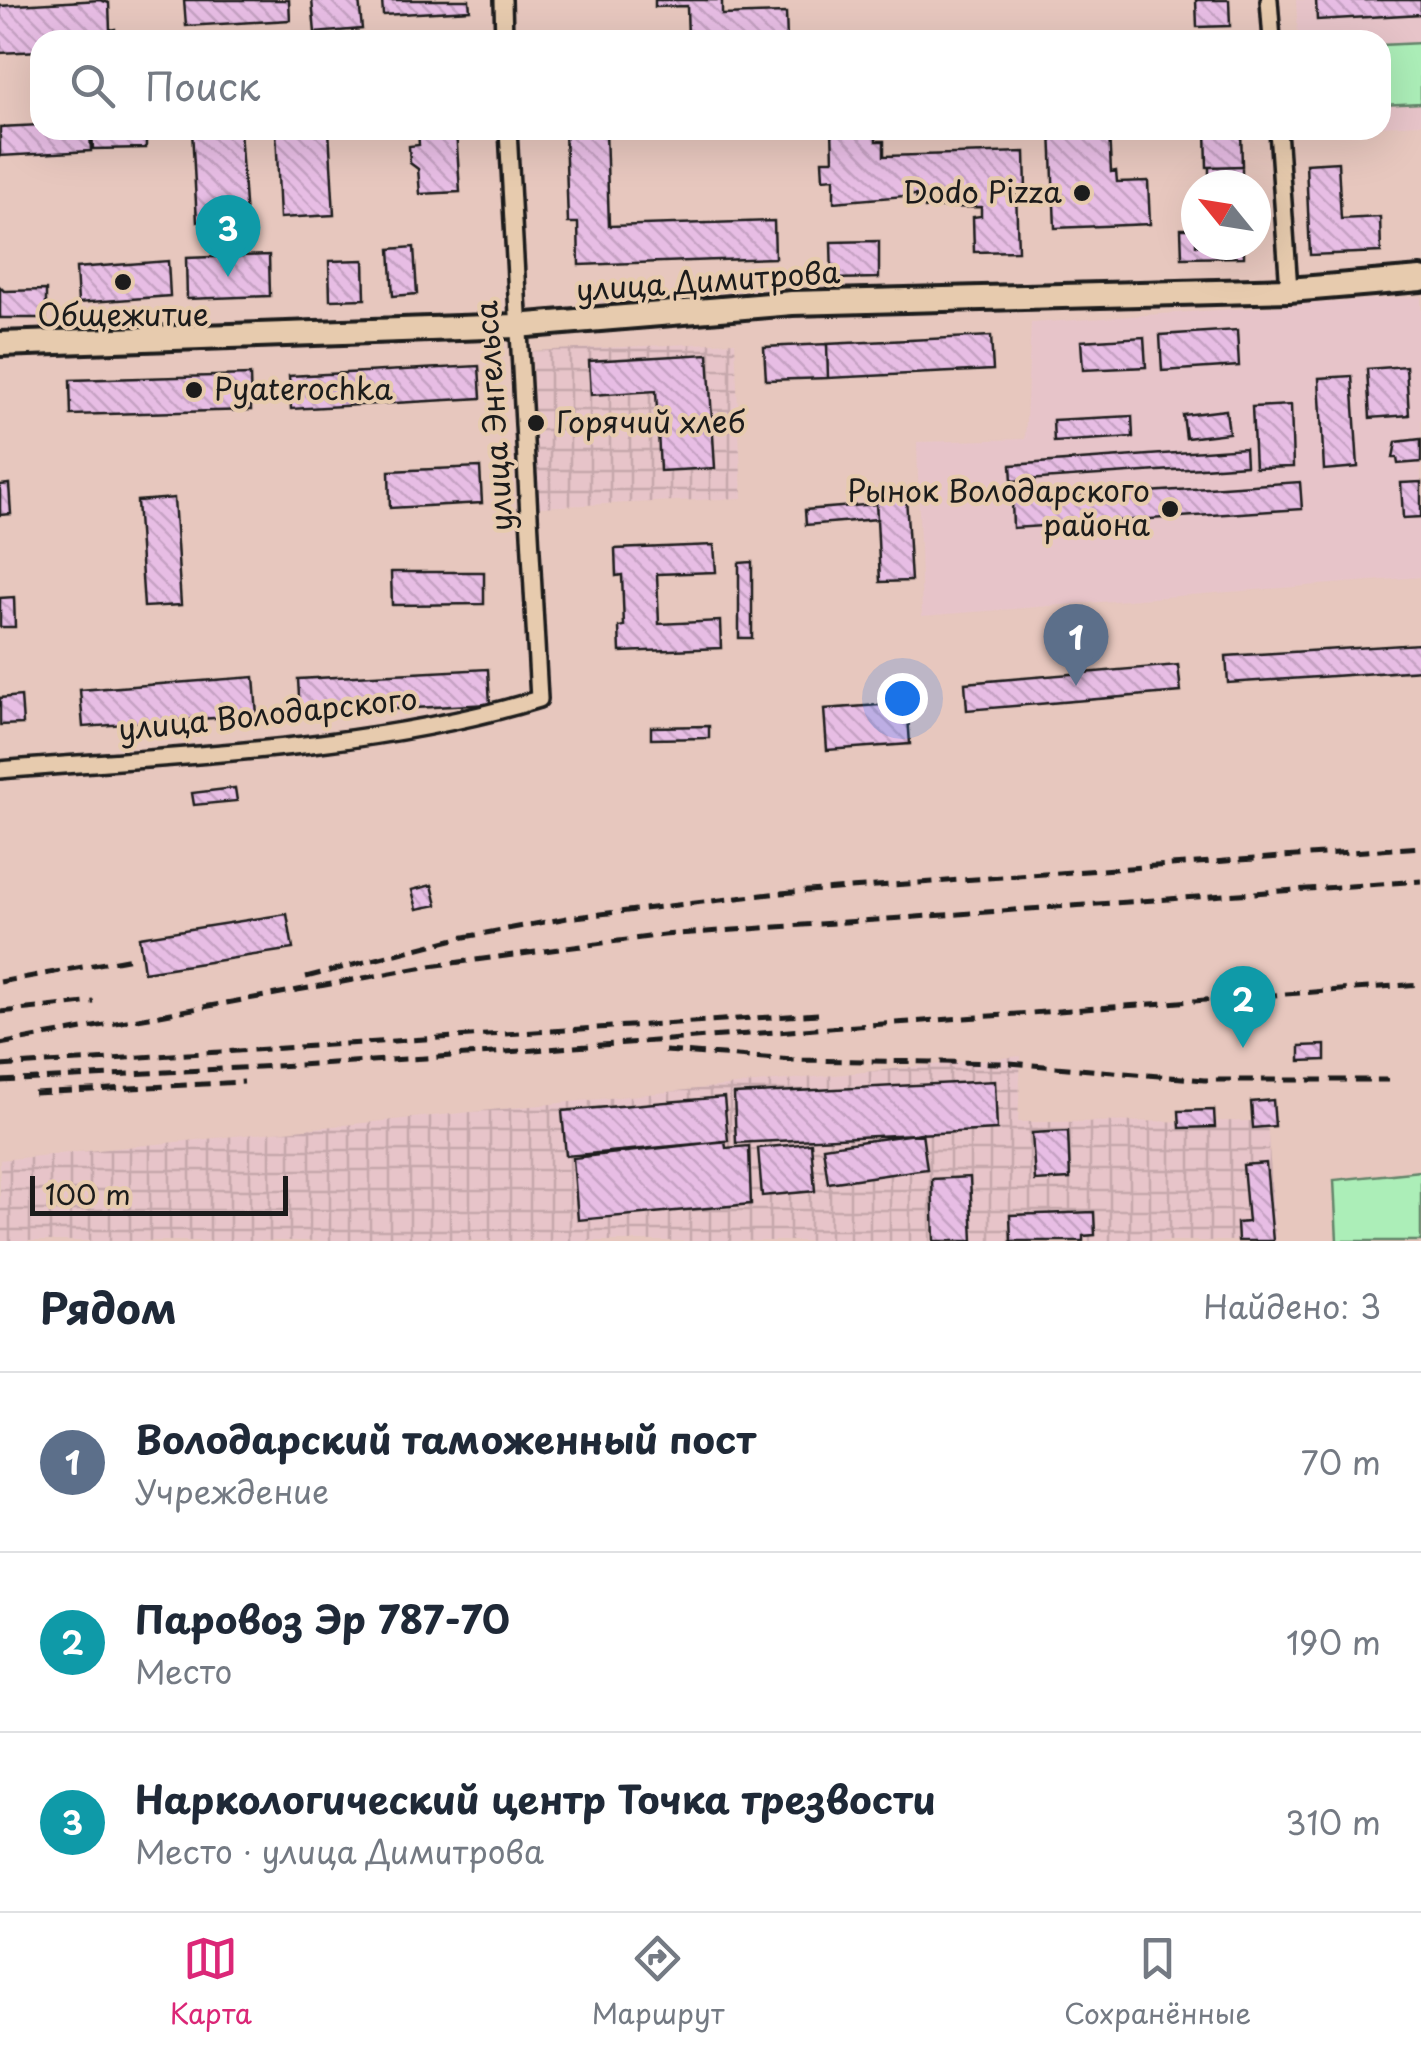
<!DOCTYPE html>
<html lang="ru">
<head>
<meta charset="utf-8">
<style>
	:root { --surface:#fff; --page:#f6f6f7; --text:#1f2937; --muted:#747a83; --line:#e0e1e3; --accent:#db2777 }
	body { margin:0; font-family:"Playpen Sans",sans-serif; background:var(--page); color:var(--text) }
	.compass { position:absolute; left:1181px; top:170px; width:90px; height:90px; border-radius:50%; background:var(--surface); box-shadow:0 10px 40px #0002; rotate:300deg }
	.scale { position:absolute; left:30px; bottom:25px; width:258px; box-sizing:border-box; padding-left:10px; border:5px solid #1c1c1c; border-top:0; font-size:28px; line-height:35px; white-space:nowrap; color:#1c1c1c; -webkit-text-stroke:8px #e7cbae; paint-order:stroke }
	.you { position:absolute; left:902px; top:698px; width:35px; height:35px; margin:-25px; border:8px solid #fff; border-radius:50%; background:#1a73e8; box-shadow:0 0 0 15px #1a73e833 }
	.badge { display:grid; place-items:center; width:65px; height:65px; border-radius:50%; background:var(--accent); color:#fff; font-size:32px; font-weight:700 }
	.pin { position:absolute; translate:-50% -82px; filter:drop-shadow(0 2px 5px #0008) }
	.pin::after { content:''; position:absolute; top:52px; width:35px; height:30px; background:inherit; clip-path:polygon(0 0,100% 0,50% 100%) }
	.list { margin:0; padding:0; list-style:none }
	h2 { display:flex; justify-content:space-between; align-items:center; height:130px; margin:0; padding:0 40px; font-size:42px }
	h2 small { font-size:32px; font-weight:400; color:var(--muted) }
	.list li { display:grid; grid-template-columns:65px 1fr auto; gap:30px; align-items:center; box-sizing:border-box; height:180px; padding:0 40px; border-top:2px solid var(--line) }
	.list b { display:block; font-size:38px; white-space:nowrap }
	.list p { margin:0; font-size:32px; white-space:nowrap; color:var(--muted) }
	.list em { font-size:32px; font-style:normal; color:var(--muted) }
	.icon { flex:none; width:55px; height:55px; fill:none; stroke:currentColor; stroke-width:2; stroke-linecap:round; stroke-linejoin:round }
	.map { position:relative; flex:none; width:1421px; height:1241px; overflow:hidden }
	.search { position:absolute; background:var(--surface); box-shadow:0 10px 40px #0002; left:30px; right:30px; top:30px; height:110px; display:flex; align-items:center; gap:25px; box-sizing:border-box; padding:0 35px; border-radius:30px; color:var(--muted); font-size:38px }
	.sheet { height:670px; background:var(--surface) }
	nav { display:flex; justify-content:space-around; align-items:center; box-sizing:border-box; height:140px; border-top:2px solid var(--line); background:var(--surface); font-size:28px; color:var(--muted) }
	nav a { display:grid; justify-items:center; gap:5px }
	nav .on { color:var(--accent) }
	.map>svg:first-child { display:block }
</style>
</head>
<body>
<div class="map">
<svg width="1421" height="1241" viewBox="0 0 1421 1241">
	<defs>
		<pattern id="industrial-grid" width="8" height="8" patternUnits="userSpaceOnUse" patternTransform="scale(2.5)"><rect width="8" height="8" fill="#e7c4c9"/><path d="M0 4h8M4 0v8" fill="none" stroke="#c6a8ac"/></pattern>
		<pattern id="building-back-hatch" width="6" height="6" patternUnits="userSpaceOnUse" patternTransform="scale(2.5)"><rect width="6" height="6" fill="#e7bde4"/><path d="M-1 5l2 2M0 0l6 6M5-1l2 2" fill="none" stroke="#c6a2c3"/></pattern>
	</defs>
	<rect width="100%" height="100%" fill="#e7c7be"/>
	<filter id="ink" filterUnits="userSpaceOnUse"><feTurbulence type="fractalNoise" baseFrequency=".01" numOctaves="2"/><feDisplacementMap in="SourceGraphic" scale="20" xChannelSelector="R" yChannelSelector="G"/><feConvolveMatrix kernelMatrix="1 2 1 2 8 2 1 2 1" color-interpolation-filters="sRGB"/></filter>
	<g filter="url(#ink)">
		<path fill="#e7c4c9" d="M1296,0H1421V124L1381,126V40H1298Z
			M1421,296V577L922,616L917,442L1025,439L1031,323Z"/>
		<path fill="url(#industrial-grid)" d="M735,342L742,498L539,507L532,351Z
			M1021,1056L1018,1122L1267,1121L1276,1241H0V1160Z"/>
		<path fill="#aceeb8" stroke="#64856a" stroke-width="2.5" d="M1421,43V103L1381,105V45Z
			M1421,1171V1241H1337L1334,1180Z"/>
		<path fill="url(#building-back-hatch)" stroke="#1c1c1c" stroke-width="2.5" d="M100,0L109,3L110,30L115,29L116,39L40,40V51L0,53V6Z
			M184,0H289L290,20L186,26Z
			M312,0H359L362,29L315,33Z
			M382,0H469L470,10L383,15Z
			M655,0H722V15L786,13L787,40H688L687,6L655,7Z
			M1196,0H1229L1230,26L1197,27Z
			M1316,0H1421V14L1317,20Z
			M40,125V130H90L91,151L0,156V127Z
			M92,130H146V148L93,149Z
			M192,130H240L246,219L197,222Z
			M276,130H329L334,215L280,218Z
			M418,130H456L460,192L420,194L418,169L410,163L409,146L419,145Z
			M565,130H606L609,226L774,221L775,258L579,265L578,223H568Z
			M832,130H876V141H884V156L1025,152L1026,191L1016,192L1018,251L974,252L973,217L981,216V207L925,208V200H917L916,195L834,202V178L823,179L822,160H833Z
			M1051,130H1109L1111,172L1116,171L1117,182L1148,181L1150,224L1055,228Z
			M1206,130H1241L1242,166L1207,167Z
			M1338,162L1341,219L1380,217L1381,252L1310,255L1306,164Z
			M1242,166V185H1209V167Z
			M1181,229H1196V245H1244V257L1182,258Z
			M879,241V278L832,279L831,242Z
			M414,247L417,294L393,296L390,249Z
			M269,255L270,296L187,299L186,258Z
			M364,260L365,299L330,300L329,261Z
			M168,261L170,296L78,303L76,268Z
			M0,287L4,291L46,290V318H0Z
			M1237,330L1239,366L1162,371L1160,335Z
			M991,336L993,370L828,378L827,344Z
			M1144,337L1146,367L1083,370L1081,341Z
			M827,344L828,378L766,380L764,347Z
			M708,354L715,468L660,471L656,391L591,395L589,361Z
			M479,366L481,398L291,409L289,376Z
			M1406,366L1409,415L1370,418L1367,369Z
			M250,375L251,410L71,415L70,380Z
			M1352,376L1358,467L1324,470L1319,378Z
			M1291,405L1293,467L1255,468L1252,407Z
			M1226,410L1229,433L1186,438L1183,415Z
			M1132,416L1133,437L1054,442L1053,420Z
			M1421,439V462L1398,464L1397,458H1393L1396,442Z
			M1245,448L1246,465L1012,481L1011,465Z
			M480,467L482,503L390,508L389,471Z
			M1300,482L1302,509L1013,528L1012,501Z
			M1421,482V517L1403,518L1401,483Z
			M9,484L11,514L0,515V485Z
			M906,496L911,581L880,582L876,498Z
			M174,498L181,605L144,607L137,501Z
			M876,504L877,519L806,525L805,510Z
			M714,545L716,572L657,574L659,624L720,621L721,648L620,652L619,627L624,626L622,575L616,576L615,549Z
			M752,562V638H739V563Z
			M391,572H484V604L392,605Z
			M14,597L15,627H0V598Z
			M1419,644L1421,670L1228,683L1226,656Z
			M1178,665L1181,692L967,710L965,683Z
			M488,669L490,704L300,714L298,679Z
			M254,677L257,715L83,727L80,690Z
			M21,696L23,724L0,725V698Z
			M907,703L910,744L827,750L824,709Z
			M709,726V738L651,739V727Z
			M235,788L237,801L194,805L192,793Z
			M432,885L437,905L417,909L412,890Z
			M287,914L293,949L144,972L139,937Z
			M1325,1045V1060L1300,1061V1046Z
			M995,1081L997,1130L736,1143L734,1094Z
			M724,1097L728,1141L566,1156L562,1111Z
			M1273,1100L1275,1126L1253,1128L1251,1102Z
			M1214,1110L1215,1127L1180,1128L1179,1111Z
			M1068,1131L1070,1179L1035,1181L1032,1133Z
			M922,1133L927,1169L828,1183L823,1147Z
			M725,1141L726,1148L749,1146L751,1204L578,1220L573,1158Z
			M811,1143L815,1191L762,1196L758,1148Z
			M1266,1163L1273,1241H1238L1237,1223L1248,1222L1243,1165Z
			M970,1177L973,1241H934L932,1179Z
			M1094,1212L1095,1235L1083,1236V1241H1011L1010,1215Z"/>
		<g fill="none" stroke-linecap="round" stroke-linejoin="round">
			<g stroke="#1c1c1c" stroke-width="22">
				<path id="street" d="M503,0L504,40
					M1269,0L1272,40
					M1278,130L1289,290
					M0,770C172,756 375,750 539,699L508,130"/>
			</g>
			<g stroke="#1c1c1c" stroke-width="30">
				<path id="secondary" d="M0,344L516,326L792,303L1289,290L1421,279"/>
			</g>
			<use href="#street" stroke="#e7cbae" stroke-width="15"/>
			<use href="#secondary" stroke="#e7cbae" stroke-width="22"/>
			<path stroke="#1c1c1c" stroke-width="5" stroke-dasharray="15 8" stroke-linecap="butt" d="M306,977L459,938L567,918L780,893L1421,847
				M0,982L132,958
				M0,1012L94,1002
				M0,1044L430,966L664,935L1421,881
				M665,1051L793,1060L1009,1063L1204,1080H1388
				M0,1066L818,1014
				M0,1081L426,1058L1421,984
				M34,1093L244,1082"/>
		</g>
	</g>
	<g fill="#1c1c1c" stroke="#e7cbae" stroke-width="4">
		<circle cx="1082" cy="193" r="10"/>
		<circle cx="123" cy="282" r="10"/>
		<circle cx="194" cy="390" r="10"/>
		<circle cx="536" cy="423" r="10"/>
		<circle cx="1170" cy="509" r="10"/>
	</g>
	<g text-anchor="middle" stroke-width="8" stroke-linejoin="round" paint-order="stroke">
		<g font-size="30" fill="#1c1c1c" stroke="#e7cbae" text-anchor="end">
			<text x="1062" y="203">Dodo Pizza</text>
			<text x="123" y="326" text-anchor="middle">Общежитие</text>
			<text x="214" y="400" text-anchor="start">Pyaterochka</text>
			<text x="556" y="433" text-anchor="start">Горячий хлеб</text>
			<text x="1150" y="502">Рынок Володарского<tspan x="1150" dy="34">района</tspan></text>
		</g>
		<g font-size="30" fill="#1c1c1c" stroke="#e7cbae">
			<text transform="translate(708 282) rotate(-4)" y="10">улица Димитрова</text>
			<text transform="translate(495 416) rotate(-94)" y="10">улица Энгельса</text>
			<text transform="translate(268 715) rotate(-6)" y="10">улица Володарского</text>
		</g>
	</g>
</svg>
<svg class="compass" viewBox="-18 -18 36 36"><path d="M0-13l5 13h-10z" fill="#e53935"/><path d="M0 13l5-13h-10z" fill="#747a83"/></svg>
<div class="scale">100 m</div>
<div class="you"></div>
<div class="pin badge" style="left:1076px;top:686px;background:#5c6f8a">1</div>
<div class="pin badge" style="left:1243px;top:1048px;background:#0f9aa8">2</div>
<div class="pin badge" style="left:228px;top:277px;background:#0f9aa8">3</div>
<div class="search"><svg class="icon" aria-label="search" viewBox="0 0 24 24"><circle cx="10" cy="10" r="6"/><path d="M15 15l6 6"/></svg>Поиск</div>
</div>
<section class="sheet">
<h2>Рядом<small>Найдено: 3</small></h2>
<ul class="list">
<li><span class="badge" style="background:#5c6f8a">1</span><div><b>Володарский таможенный пост</b><p>Учреждение</p></div><em>70 m</em></li>
<li><span class="badge" style="background:#0f9aa8">2</span><div><b>Паровоз Эр 787-70</b><p>Место</p></div><em>190 m</em></li>
<li><span class="badge" style="background:#0f9aa8">3</span><div><b>Наркологический центр Точка трезвости</b><p>Место · улица Димитрова</p></div><em>310 m</em></li>
</ul>
</section>
<nav>
<a class="on"><svg class="icon" aria-label="map" viewBox="0 0 24 24"><path d="M3 6l6-2 6 2 6-2v14l-6 2-6-2-6 2zM9 4v14M15 6v14"/></svg>Карта</a>
<a><svg class="icon" aria-label="directions" viewBox="0 0 24 24"><path d="M12 3l9 9-9 9-9-9zM9 14v-3h6M13 9l2 2-2 2"/></svg>Маршрут</a>
<a><svg class="icon" aria-label="saved" viewBox="0 0 24 24"><path d="M7 4h10v16l-5-4-5 4z"/></svg>Сохранённые</a>
</nav>
</body>
</html>
